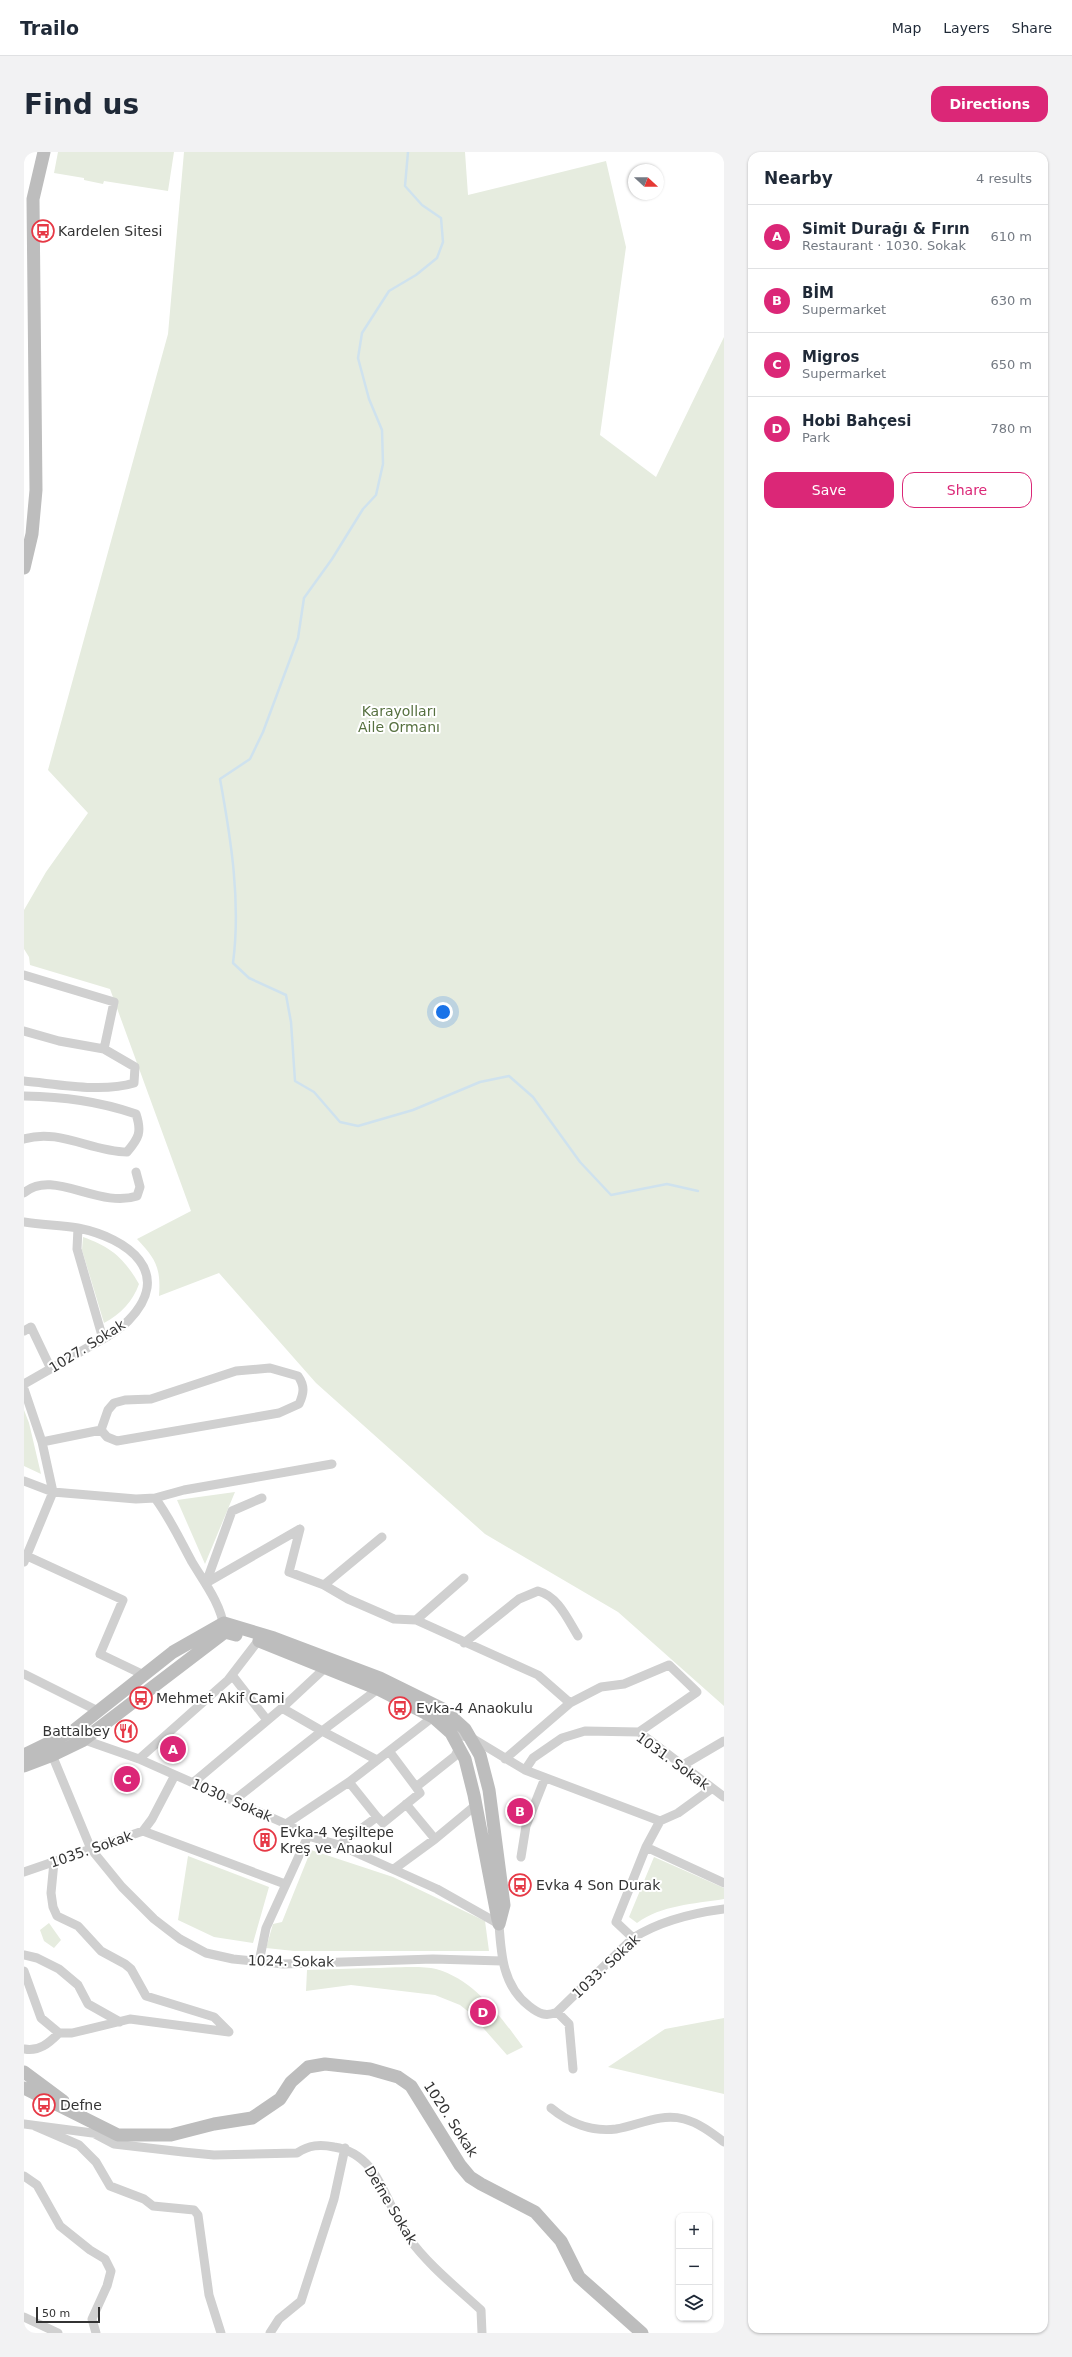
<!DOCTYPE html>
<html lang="en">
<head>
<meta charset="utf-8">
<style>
	:root { --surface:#fff; --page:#f2f2f3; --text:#1f2937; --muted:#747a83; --line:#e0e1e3; --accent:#db2777 }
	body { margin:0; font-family:"DejaVu Sans",sans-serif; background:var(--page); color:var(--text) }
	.controls { position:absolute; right:12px; bottom:12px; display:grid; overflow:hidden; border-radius:8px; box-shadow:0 1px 3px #0004 }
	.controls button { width:36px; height:36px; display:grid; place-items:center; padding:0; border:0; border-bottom:1px solid var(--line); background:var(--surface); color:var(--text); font:20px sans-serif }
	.compass { position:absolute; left:604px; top:12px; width:36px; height:36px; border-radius:50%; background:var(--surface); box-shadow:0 1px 3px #0004; rotate:111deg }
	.scale { position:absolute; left:12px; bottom:10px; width:64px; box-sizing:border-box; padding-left:4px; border:2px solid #333; border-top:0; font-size:11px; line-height:14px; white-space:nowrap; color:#333; -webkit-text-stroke:3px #fff; paint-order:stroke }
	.you { position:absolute; left:419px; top:860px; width:14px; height:14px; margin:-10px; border:3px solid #fff; border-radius:50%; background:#1a73e8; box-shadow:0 0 0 6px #1a73e833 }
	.badge { display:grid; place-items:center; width:26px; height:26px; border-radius:50%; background:var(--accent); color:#fff; font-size:13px; font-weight:700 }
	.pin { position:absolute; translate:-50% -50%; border:2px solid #fff; box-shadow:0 1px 4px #0006 }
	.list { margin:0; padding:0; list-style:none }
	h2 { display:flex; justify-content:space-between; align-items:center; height:52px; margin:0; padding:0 16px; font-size:17px }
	h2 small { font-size:13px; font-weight:400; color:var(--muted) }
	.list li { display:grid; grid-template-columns:26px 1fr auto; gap:12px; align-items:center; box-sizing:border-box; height:64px; padding:0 16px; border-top:1px solid var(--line) }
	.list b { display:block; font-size:15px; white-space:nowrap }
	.list p { margin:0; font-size:13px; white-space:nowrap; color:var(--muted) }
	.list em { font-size:13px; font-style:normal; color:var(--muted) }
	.actions { display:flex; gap:8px; padding:12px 16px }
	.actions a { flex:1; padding:9px 0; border:1px solid var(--accent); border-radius:12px; text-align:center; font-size:14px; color:var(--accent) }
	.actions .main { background:var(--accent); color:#fff }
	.icon { flex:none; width:22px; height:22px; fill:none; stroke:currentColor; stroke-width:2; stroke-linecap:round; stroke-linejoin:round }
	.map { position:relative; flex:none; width:700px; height:2181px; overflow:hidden; border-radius:12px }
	header { display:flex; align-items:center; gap:24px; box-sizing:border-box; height:56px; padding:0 20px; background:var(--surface); border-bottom:1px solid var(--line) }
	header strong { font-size:19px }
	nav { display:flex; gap:22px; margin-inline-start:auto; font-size:14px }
	.intro { display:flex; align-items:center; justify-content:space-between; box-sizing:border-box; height:96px; padding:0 24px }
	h1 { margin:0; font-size:28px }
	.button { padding:10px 18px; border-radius:12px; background:var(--accent); color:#fff; font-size:14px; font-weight:700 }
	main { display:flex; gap:24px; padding:0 24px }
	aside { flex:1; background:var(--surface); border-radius:12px; box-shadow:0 1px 3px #0004 }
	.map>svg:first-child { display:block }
</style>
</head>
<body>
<header>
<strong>Trailo</strong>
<nav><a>Map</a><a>Layers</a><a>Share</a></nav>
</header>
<div class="intro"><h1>Find us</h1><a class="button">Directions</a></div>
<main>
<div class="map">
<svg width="700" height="2181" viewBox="0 0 700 2181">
	<rect width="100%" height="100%" fill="#fff"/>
	<path fill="#e6ecdf" d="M34,0H150L144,39L80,29L79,32L60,28V26L30,21Z
		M160,0H441L444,43L582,9L602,95L576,283L632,325L700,185V1554L594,1460L461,1382L292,1231L195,1121L135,1144C137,1116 132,1107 113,1087L167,1059L86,837L6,813L5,805L0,797V758L22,720L64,661L24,618L144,182Z
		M59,1085C87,1095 100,1106 115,1132C109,1149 97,1162 80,1171L58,1098Z
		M0,1258L5,1271L17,1322L0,1314Z
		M211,1340L181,1412L153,1348Z
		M287,1698L369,1725L461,1769L465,1799H270L242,1796L249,1772L258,1770Z
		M164,1704L245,1735L229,1791L190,1785L154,1768Z
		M630,1705L700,1736V1747C669,1752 638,1753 613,1771L605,1765Z
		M25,1771L37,1788L30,1796L20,1789L16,1778Z
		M347,1816C364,1816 397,1813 412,1817C451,1828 477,1865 499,1895L483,1903L446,1861L436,1853L411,1843L327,1833L282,1839L283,1818Z
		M700,1866V1942L584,1915L641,1877Z"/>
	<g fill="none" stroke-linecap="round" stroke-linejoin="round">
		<path stroke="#cfe2ee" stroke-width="2.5" d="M384,0L381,34L398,53L417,66L419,90L413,106L392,123L365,139L338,181L334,206L345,247L358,278L359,312L352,343L339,357L308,407L280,446L274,486L239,580L226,607L196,627C207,687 217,750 209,811L225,826L262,843L267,870L271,929L290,940L316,970L334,974L389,958L456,930L485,924L509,945L556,1010L587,1043L643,1032L674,1039"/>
		<path stroke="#d0d0d0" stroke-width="9" d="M0,823L90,850L80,897
			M0,879L35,889L80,897L111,915L110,931C78,941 33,932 0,929
			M0,944C40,945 74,949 112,962C118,980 115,986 103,1000C68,1000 35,976 0,987
			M0,1041C28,1016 75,1057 113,1044L116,1035L112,1020
			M0,1070C18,1073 37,1073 54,1076C104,1086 151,1121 104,1169C92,1181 77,1188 63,1196C42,1208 21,1220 0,1232
			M54,1076L53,1097L79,1187
			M0,1179L7,1175L27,1217
			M246,1216L274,1224C281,1234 280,1241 275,1252L255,1261L93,1289L83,1285L77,1278L84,1258L90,1251L101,1248L127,1247L212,1219Z
			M0,1237L18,1290L29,1340L0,1410
			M18,1290L77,1278
			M0,1329L29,1340L112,1347L131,1346L160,1338L308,1312
			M131,1346C146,1366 156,1388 168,1410C180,1430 197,1452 200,1476
			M276,1377L265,1420L300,1433L324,1447L370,1467L392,1468L514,1523L546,1551L481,1607
			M3,1404L99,1448L76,1502L120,1523
			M182,1431L208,1359L238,1346
			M182,1431L276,1377
			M300,1433L358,1385
			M392,1468L440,1426
			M440,1491L495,1447L514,1439C534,1444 544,1468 554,1484
			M0,1522L74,1559
			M208,1523L243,1568
			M546,1551L577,1535L600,1532L645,1513L673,1540L615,1580
			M258,1556L301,1516
			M427,1581L448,1586L501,1618L636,1669
			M55,1586L115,1607L262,1672L284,1684L315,1693L413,1737L475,1772C477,1803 479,1834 505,1854C515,1862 522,1865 533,1860L609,1786C636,1769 669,1761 700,1757
			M26,1598L67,1697L98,1735L130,1767L156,1787L182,1801L209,1807L259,1812L409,1807L478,1809
			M365,1599L392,1635
			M115,1607L204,1528L234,1489
			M659,1613L700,1589
			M501,1618L509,1606L538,1586L561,1579L615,1580L700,1645
			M170,1630L258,1556L298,1579L354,1537
			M325,1630L353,1665
			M209,1649L298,1579L353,1608
			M382,1652L411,1687
			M262,1672L325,1630L409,1565
			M119,1679L261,1732
			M315,1693L353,1665L359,1671L396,1641L392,1635L431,1604L435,1596
			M622,1695L700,1731
			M497,1705L502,1674L521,1626
			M370,1717L411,1687L452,1653
			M0,1720L119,1679L128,1667L151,1623
			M609,1786L592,1770L622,1695L636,1669L654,1661L687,1637
			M0,1803L13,1806L35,1817L54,1833L64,1852L96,1870
			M235,1810L242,1776L284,1684
			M0,1819L17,1866L35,1881
			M533,1860L545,1872L549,1917
			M0,1897C15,1900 25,1891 35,1881H48L106,1867L205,1880L190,1865L122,1844L107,1817L101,1812L77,1799L54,1774L33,1764L29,1755L27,1741L30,1710
			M527,1956C545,1971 568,1980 592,1977C615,1973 636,1961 660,1967C675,1971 688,1981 700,1990
			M0,1972L76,1982
			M11,1974L55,1993L72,2010L86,2034L120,2047L129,2054L170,2058L174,2063L185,2143L197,2181
			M71,1982L90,1992L159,2000L190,2003L273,2001C285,1993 296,1992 310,1995C356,2002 361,2052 384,2085C404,2113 432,2135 457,2158L458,2181
			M0,2024L13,2033L36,2074L66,2098L81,2107L87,2119L83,2134L68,2167L72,2181
			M0,2165L34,2181
			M246,2181L255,2167L277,2149L310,2047L321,1996"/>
		<path stroke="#bdbdbd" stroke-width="13" d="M0,416L8,382L12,338L9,47L20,0
			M235,1489L354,1537L409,1565L427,1581L441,1607L450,1643L474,1768
			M0,1603L49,1579L149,1500L200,1471L250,1486L356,1526L419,1557L441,1577L456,1603L465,1638L480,1753L475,1772
			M0,1614L29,1603L58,1589L201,1480L212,1483
			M0,1920L39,1949
			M0,1936L94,1983H147L190,1972L228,1966L256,1947L267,1930L284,1915L301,1912L346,1917L374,1925L387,1934L436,2013L446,2025L457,2032L511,2060L537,2089L555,2125L618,2181"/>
	</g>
	<defs>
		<g id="bus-ring" transform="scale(1.15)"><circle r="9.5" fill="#fff" stroke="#e63946" stroke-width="1.5"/><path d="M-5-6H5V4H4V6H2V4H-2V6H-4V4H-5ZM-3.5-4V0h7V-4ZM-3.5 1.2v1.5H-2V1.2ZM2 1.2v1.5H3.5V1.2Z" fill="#e63946"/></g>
		<g id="restaurant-ring" transform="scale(1.15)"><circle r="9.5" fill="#fff" stroke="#e63946" stroke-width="1.5"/><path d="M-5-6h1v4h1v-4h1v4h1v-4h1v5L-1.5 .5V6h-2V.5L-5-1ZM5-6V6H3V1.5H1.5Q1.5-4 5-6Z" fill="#e63946"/></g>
		<g id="building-ring" transform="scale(1.15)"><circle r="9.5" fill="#fff" stroke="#e63946" stroke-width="1.5"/><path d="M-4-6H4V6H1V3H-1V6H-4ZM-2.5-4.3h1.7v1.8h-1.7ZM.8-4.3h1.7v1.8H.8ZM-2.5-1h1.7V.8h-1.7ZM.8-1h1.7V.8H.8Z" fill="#e63946"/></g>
	</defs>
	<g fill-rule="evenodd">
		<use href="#bus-ring" x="19" y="79"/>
		<use href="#bus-ring" x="117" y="1546"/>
		<use href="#bus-ring" x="376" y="1556"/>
		<use href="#restaurant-ring" x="102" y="1579"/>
		<use href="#building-ring" x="241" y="1688"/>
		<use href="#bus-ring" x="496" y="1733"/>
		<use href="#bus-ring" x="20" y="1953"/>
	</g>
	<g text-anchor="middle" stroke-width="4" stroke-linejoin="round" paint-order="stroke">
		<g font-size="14" fill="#333" stroke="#fff" text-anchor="start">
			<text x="34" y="84">Kardelen Sitesi</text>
			<text x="132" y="1551">Mehmet Akif Cami</text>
			<text x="392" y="1561">Evka-4 Anaokulu</text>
			<text x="86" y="1584" text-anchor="end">Battalbey</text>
			<text x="256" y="1685">Evka-4 Yeşiltepe<tspan x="256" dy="16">Kreş ve Anaokul</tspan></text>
			<text x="512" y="1738">Evka 4 Son Durak</text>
			<text x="36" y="1958">Defne</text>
		</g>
		<g font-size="14" fill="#56703f" stroke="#fff">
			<text x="375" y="564">Karayolları<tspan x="375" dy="16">Aile Ormanı</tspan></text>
		</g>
		<g font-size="14" fill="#333" stroke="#fff">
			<text transform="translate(63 1194) rotate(-32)" y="5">1027. Sokak</text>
			<text transform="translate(649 1609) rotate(36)" y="5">1031. Sokak</text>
			<text transform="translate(208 1648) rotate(24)" y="5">1030. Sokak</text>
			<text transform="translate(67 1697) rotate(-19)" y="5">1035. Sokak</text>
			<text transform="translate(267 1809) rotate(1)" y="5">1024. Sokak</text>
			<text transform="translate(582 1814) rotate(-43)" y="5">1033. Sokak</text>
			<text transform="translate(427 1967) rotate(57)" y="5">1020. Sokak</text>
			<text transform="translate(367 2053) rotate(59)" y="5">Defne Sokak</text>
		</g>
	</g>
</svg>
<div class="controls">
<button>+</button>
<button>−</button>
<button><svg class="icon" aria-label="layers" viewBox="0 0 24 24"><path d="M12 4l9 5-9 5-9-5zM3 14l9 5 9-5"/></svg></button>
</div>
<svg class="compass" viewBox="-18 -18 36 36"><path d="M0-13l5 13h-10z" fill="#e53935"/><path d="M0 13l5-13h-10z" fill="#747a83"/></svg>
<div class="scale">50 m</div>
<div class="you"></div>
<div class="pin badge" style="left:149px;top:1597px">A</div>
<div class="pin badge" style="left:496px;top:1659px">B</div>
<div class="pin badge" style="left:103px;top:1627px">C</div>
<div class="pin badge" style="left:459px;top:1860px">D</div>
</div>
<aside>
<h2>Nearby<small>4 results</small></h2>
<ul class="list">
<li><span class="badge">A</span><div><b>Simit Durağı &amp; Fırın</b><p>Restaurant · 1030. Sokak</p></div><em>610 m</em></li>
<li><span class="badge">B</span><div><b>BİM</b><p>Supermarket</p></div><em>630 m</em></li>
<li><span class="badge">C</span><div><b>Migros</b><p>Supermarket</p></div><em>650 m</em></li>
<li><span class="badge">D</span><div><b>Hobi Bahçesi</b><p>Park</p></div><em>780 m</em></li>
</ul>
<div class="actions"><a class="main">Save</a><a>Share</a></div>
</aside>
</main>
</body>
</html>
